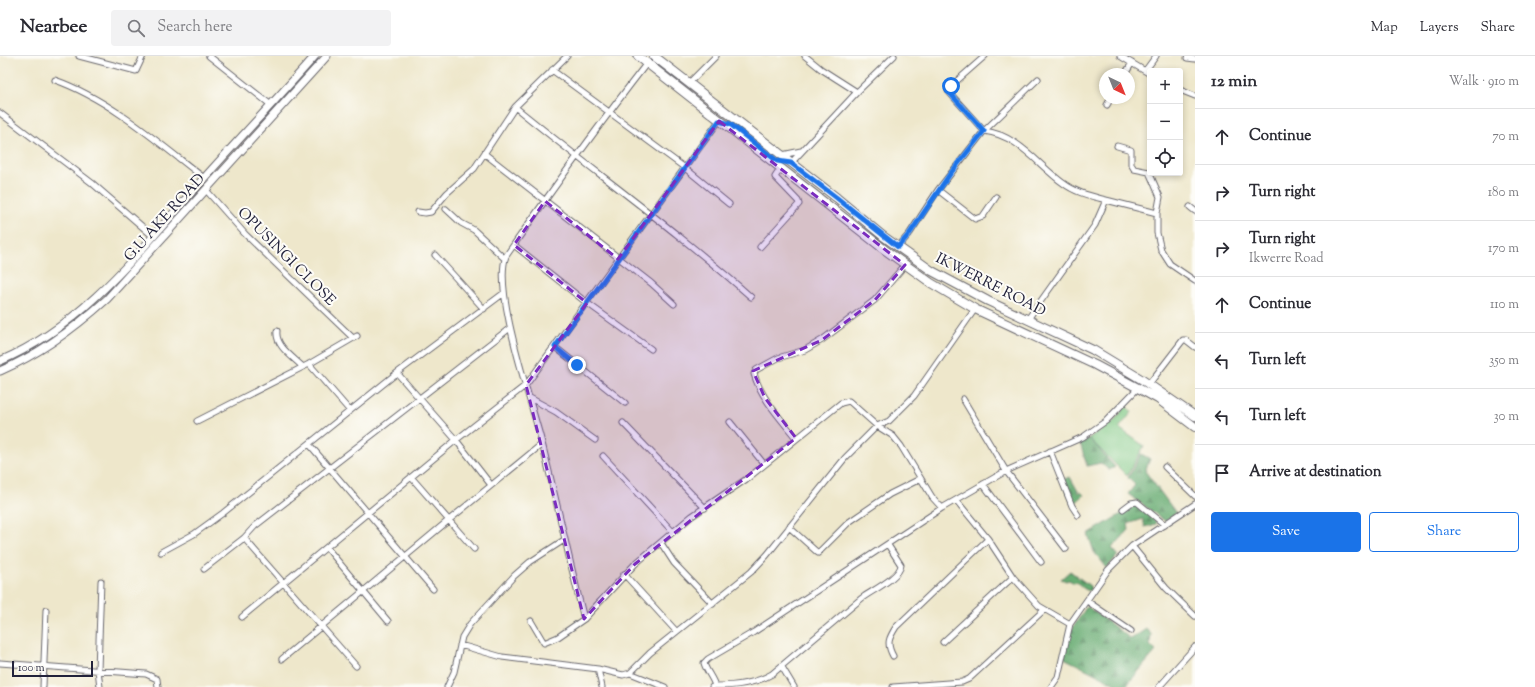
<!DOCTYPE html>
<html lang="en">
<head>
<meta charset="utf-8">
<style>
	:root { --surface:#fff; --page:#f2f2f3; --text:#2b2b33; --muted:#7c7c81; --line:#e1e1e2; --accent:#1a73e8 }
	body { margin:0; font-family:"Sorts Mill Goudy",serif; background:var(--page); color:var(--text) }
	.controls { position:absolute; right:12px; top:12px; display:grid; overflow:hidden; border-radius:4px; box-shadow:0 2px 6px #0003 }
	.controls button { width:36px; height:36px; display:grid; place-items:center; padding:0; border:0; border-bottom:1px solid var(--line); background:var(--surface); color:var(--text); font:20px sans-serif }
	.compass { position:absolute; left:1099px; top:12px; width:36px; height:36px; border-radius:50%; background:var(--surface); box-shadow:0 2px 6px #0003; rotate:137deg }
	.scale { position:absolute; left:12px; bottom:10px; width:81px; box-sizing:border-box; padding-left:4px; border:2px solid #22223b; border-top:0; font-size:11px; line-height:14px; white-space:nowrap; color:#22223b; -webkit-text-stroke:3px #fdfcf7; paint-order:stroke }
	.stop { position:absolute; width:12px; height:12px; margin:-9px; border:3px solid #1a73e8; border-radius:50%; background:#fff }
	.stop.end { background:#1a73e8; border-color:#fff; box-shadow:0 1px 4px #0008 }
	.list { margin:0; padding:0; list-style:none }
	h2 { display:flex; justify-content:space-between; align-items:center; height:52px; margin:0; padding:0 16px; font-size:17px }
	h2 small { font-size:13px; font-weight:400; color:var(--muted) }
	.list li { display:grid; grid-template-columns:26px 1fr auto; gap:12px; align-items:center; box-sizing:border-box; height:56px; padding:0 16px; border-top:1px solid var(--line) }
	.list b { display:block; font-size:15px; white-space:nowrap }
	.list p { margin:0; font-size:13px; white-space:nowrap; color:var(--muted) }
	.list em { font-size:13px; font-style:normal; color:var(--muted) }
	.actions { display:flex; gap:8px; padding:12px 16px }
	.actions a { flex:1; padding:9px 0; border:1px solid var(--accent); border-radius:4px; text-align:center; font-size:14px; color:var(--accent) }
	.actions .main { background:var(--accent); color:#fff }
	.icon { flex:none; width:22px; height:22px; fill:none; stroke:currentColor; stroke-width:2; stroke-linecap:round; stroke-linejoin:round }
	.map { position:relative; flex:none; width:1195px; height:631px; overflow:hidden }
	header { display:flex; align-items:center; gap:24px; box-sizing:border-box; height:56px; padding:0 20px; background:var(--surface); border-bottom:1px solid var(--line) }
	header strong { font-size:19px }
	nav { display:flex; gap:22px; margin-inline-start:auto; font-size:14px }
	.search { width:280px; height:36px; background:var(--page); display:flex; align-items:center; gap:10px; box-sizing:border-box; padding:0 14px; border-radius:4px; color:var(--muted); font-size:15px }
	main { display:flex }
	aside { flex:1; background:var(--surface) }
	.map>svg:first-child { display:block }
</style>
</head>
<body>
<header>
<strong>Nearbee</strong>
<div class="search"><svg class="icon" aria-label="search" viewBox="0 0 24 24"><circle cx="10" cy="10" r="6"/><path d="M15 15l6 6"/></svg>Search here</div>
<nav><a>Map</a><a>Layers</a><a>Share</a></nav>
</header>
<main>
<div class="map">
<svg width="1195" height="631" viewBox="0 0 1195 631">
	<defs>
		<pattern id="forest-firs" width="22" height="20" patternUnits="userSpaceOnUse"><rect width="22" height="20" fill="#67ac72"/><path d="M5 1l3.5 6h-7zM16 11l3.5 6h-7z" fill="#548c5f"/></pattern>
	</defs>
	<rect width="100%" height="100%" fill="#fdfcf7"/>
	<filter id="ink" filterUnits="userSpaceOnUse"><feTurbulence type="fractalNoise" baseFrequency=".025" numOctaves="2"/><feDisplacementMap in="SourceGraphic" scale="8" xChannelSelector="R" yChannelSelector="G"/><feConvolveMatrix kernelMatrix="1 2 1 2 8 2 1 2 1" color-interpolation-filters="sRGB"/></filter>
	<filter id="wash" filterUnits="userSpaceOnUse"><feTurbulence type="fractalNoise" baseFrequency=".012" numOctaves="4" result="noise"/><feDisplacementMap in="SourceGraphic" scale="16" xChannelSelector="R" yChannelSelector="G"/><feGaussianBlur stdDeviation="0.9" result="paint"/><feColorMatrix in="noise" values="0 0 0 0 0 0 0 0 0 0 0 0 0 0 0 0 0 1.4 0 .05"/><feComposite in="paint" operator="in"/></filter>
	<g filter="url(#wash)">
		<rect width="100%" height="100%" fill="#eee7cb"/>
		<path fill="#7fc884" stroke="#507560" d="M1126,350L1132,356L1119,372L1144,390L1127,420L1089,382L1113,366Z"/>
		<path fill="url(#forest-firs)" stroke="#446756" d="M1089,382L1115,411L1109,414L1101,407L1087,410L1080,387Z
			M1141,398L1150,403L1145,415L1176,457L1165,465L1128,438L1135,429L1128,422Z
			M1070,421L1079,437L1081,436L1084,439L1073,449L1062,424Z
			M1136,449L1157,466L1156,468L1145,471L1143,463L1128,468L1129,474L1112,492L1118,499L1107,512L1094,496L1088,478Z
			M1070,515L1090,530L1091,535C1086,535 1080,530 1077,526L1074,527L1069,524L1066,525L1061,523Z
			M1087,550L1131,583L1146,573L1151,578L1150,589L1156,595L1125,631H1121L1064,602L1068,579Z"/>
	</g>
	<g filter="url(#ink)">
		<g fill="none" stroke-linecap="round" stroke-linejoin="round">
			<g stroke="#69676d" stroke-width="7">
				<path id="minor" d="M79,0L136,15L143,0
					M209,0L271,49
					M805,0L821,13L857,36
					M985,0L951,30L948,35L984,75C1018,79 1037,108 1063,127C1076,137 1091,140 1106,144
					M1120,0L1150,18
					M1187,2L1195,3
					M552,14L685,112L729,148
					M1145,15L1156,0
					M1125,18L1132,7
					M55,24C109,43 159,87 204,122
					M689,27L716,0
					M1180,34L1195,40
					M1107,49L1111,42
					M515,51C593,115 676,174 751,241
					M0,57L92,127L153,180
					M1117,90L1131,94V108L1134,113L1149,116
					M485,98L651,227L674,248
					M782,99L801,95
					M791,107L857,36L894,0
					M1149,116L1160,141L1157,157V177L1161,194L1170,208L1195,225
					M206,134L245,178L353,282
					M938,134L975,163L983,160L996,141
					M1190,151L1195,155
					M446,153L461,167L474,174L505,203
					M418,156L425,157L431,156L447,137L474,113L515,51L567,0
					M514,189L587,247L651,293
					M760,191L799,148L798,145L775,121L781,112
					M898,191L910,177L938,134L984,75L1038,23
					M435,199L484,253
					M1028,263L1095,169L1106,144L1157,157
					M277,275C275,290 293,301 303,311
					M555,291L625,347
					M309,308L350,355
					M397,317L456,384L491,429
					M1149,328L1183,284H1186L1195,291
					M530,342L556,356L595,384
					M963,343L1006,415L1066,493
					M197,365L309,308L357,280
					M730,366L764,408
					M623,367L705,452
					M796,382C781,363 761,342 754,318L756,314L778,302L805,294L822,284L875,244L905,209
					M309,388L433,533
					M1050,395L1072,450L1078,459
					M603,400L673,476
					M1165,411L1195,440
					M411,421L474,493
					M983,428L1041,506
					M956,444L988,483
					M1123,453L1131,447L1137,446L1165,469
					M789,471L818,497L849,466L890,438L920,423
					M244,482L356,610
					M661,487L674,507L713,548
					M1132,490L1166,532L1195,560
					M327,492L388,565
					M161,496L194,478L223,457L397,317L504,237
					M204,513L244,482L255,470L510,272
					M624,518L676,575
					M1087,545L1131,575
					M242,561L456,384L526,329L719,65
					M584,563C570,507 558,451 544,395C534,352 492,236 506,200C552,134 598,70 647,7
					M531,565L544,587L558,581L584,563L635,508L692,460L748,422L841,347L849,345L877,370L893,380L901,390L932,441L942,452
					M943,586L1013,521
					M460,589L502,601L598,613L623,619L630,617L650,597L751,516L767,499L845,402L877,370L889,365L914,340L975,253
					M893,600C886,587 889,582 896,571L988,483L1013,521L1039,550L1070,568
					M282,603L449,464L542,388
					M0,607L146,618L157,623L158,631
					M782,611L794,631
					M598,613L602,631
					M630,617L665,631
					M715,630C735,630 755,628 772,618L862,542C873,534 900,521 901,509L888,489
					M43,631L46,554
					M100,631L98,614L101,525
					M447,631L454,616L462,581L470,568L514,520L530,506L564,484
					M712,631L715,630C713,622 706,615 704,607L708,603L754,576L942,452L1006,415L1083,381L1106,365L1138,332
					M893,631L962,626L969,623L1044,554
					M1051,631L1058,621L1070,568L1108,514L1132,490L1195,448
					M1159,631L1195,591"/>
			</g>
			<g stroke="#69676d" stroke-width="9">
				<path id="secondary" d="M0,305C83,270 139,196 197,130C236,86 276,44 315,0
					M0,315C40,298 75,272 107,243L327,0"/>
			</g>
			<g stroke="#69676d" stroke-width="10">
				<path id="primary" d="M638,0L885,194L931,227L975,253L1095,309L1138,332L1158,343L1195,371
					M654,0L837,142L883,180L932,215L988,245L1093,294L1141,323L1195,360"/>
			</g>
			<use href="#minor" stroke="#fff" stroke-width="5"/>
			<use href="#secondary" stroke="#fff" stroke-width="7"/>
			<use href="#primary" stroke="#fff" stroke-width="8"/>
		</g>
	</g>
	<g fill="none" stroke-linecap="round" stroke-linejoin="round" filter="url(#ink)">
		<path stroke="#1a73e8" stroke-width="5" d="M577,309L555,291L719,65L730,68L777,105L791,107L837,142L898,191L910,177L950,118L984,75L948,35L951,30"/>
	</g>
	<path fill="#7b2cbf" fill-opacity="0.2" stroke="#7b2cbf" stroke-width="3" stroke-dasharray="8 5" stroke-linejoin="round" d="M719,65L905,209L875,244L822,284L753,315L765,342L796,382L635,508L584,563L526,329L587,247L514,189L545,145L618,203Z"/>
	<g text-anchor="middle" stroke-width="4" stroke-linejoin="round" paint-order="stroke">
		<g font-size="15" fill="#22223b" stroke="#fdfcf7">
			<text transform="translate(164 161) rotate(-48)" y="5">G.U AKE ROAD</text>
			<text transform="translate(287 200) rotate(45)" y="5">OPUSINGI CLOSE</text>
			<text transform="translate(991 228) rotate(27)" y="5">IKWERRE ROAD</text>
		</g>
	</g>
</svg>
<div class="controls">
<button>+</button>
<button>−</button>
<button><svg class="icon" aria-label="locate" viewBox="0 0 24 24"><circle cx="12" cy="12" r="6"/><path d="M12 2v4M12 18v4M2 12h4M18 12h4"/></svg></button>
</div>
<svg class="compass" viewBox="-18 -18 36 36"><path d="M0-13l5 13h-10z" fill="#e53935"/><path d="M0 13l5-13h-10z" fill="#7c7c81"/></svg>
<div class="scale">100 m</div>
<div class="stop" style="left:951px;top:30px"></div>
<div class="stop end" style="left:577px;top:309px"></div>
</div>
<aside>
<h2>12 min<small>Walk · 910 m</small></h2>
<ul class="list">
<li><svg class="icon" aria-label="ahead" viewBox="0 0 24 24"><path d="M12 20V5M6 11l6-6 6 6"/></svg><div><b>Continue</b></div><em>70 m</em></li>
<li><svg class="icon" aria-label="right" viewBox="0 0 24 24"><path d="M7 20v-9h11M14 6l5 5-5 5"/></svg><div><b>Turn right</b></div><em>180 m</em></li>
<li><svg class="icon" aria-label="right" viewBox="0 0 24 24"><path d="M7 20v-9h11M14 6l5 5-5 5"/></svg><div><b>Turn right</b><p>Ikwerre Road</p></div><em>170 m</em></li>
<li><svg class="icon" aria-label="ahead" viewBox="0 0 24 24"><path d="M12 20V5M6 11l6-6 6 6"/></svg><div><b>Continue</b></div><em>110 m</em></li>
<li><svg class="icon" aria-label="left" viewBox="0 0 24 24"><path d="M17 20v-9H6M10 6l-5 5 5 5"/></svg><div><b>Turn left</b></div><em>350 m</em></li>
<li><svg class="icon" aria-label="left" viewBox="0 0 24 24"><path d="M17 20v-9H6M10 6l-5 5 5 5"/></svg><div><b>Turn left</b></div><em>30 m</em></li>
<li><svg class="icon" aria-label="arrive" viewBox="0 0 24 24"><path d="M6 21V4h12l-3 4 3 4H6"/></svg><div><b>Arrive at destination</b></div></li>
</ul>
<div class="actions"><a class="main">Save</a><a>Share</a></div>
</aside>
</main>
</body>
</html>
